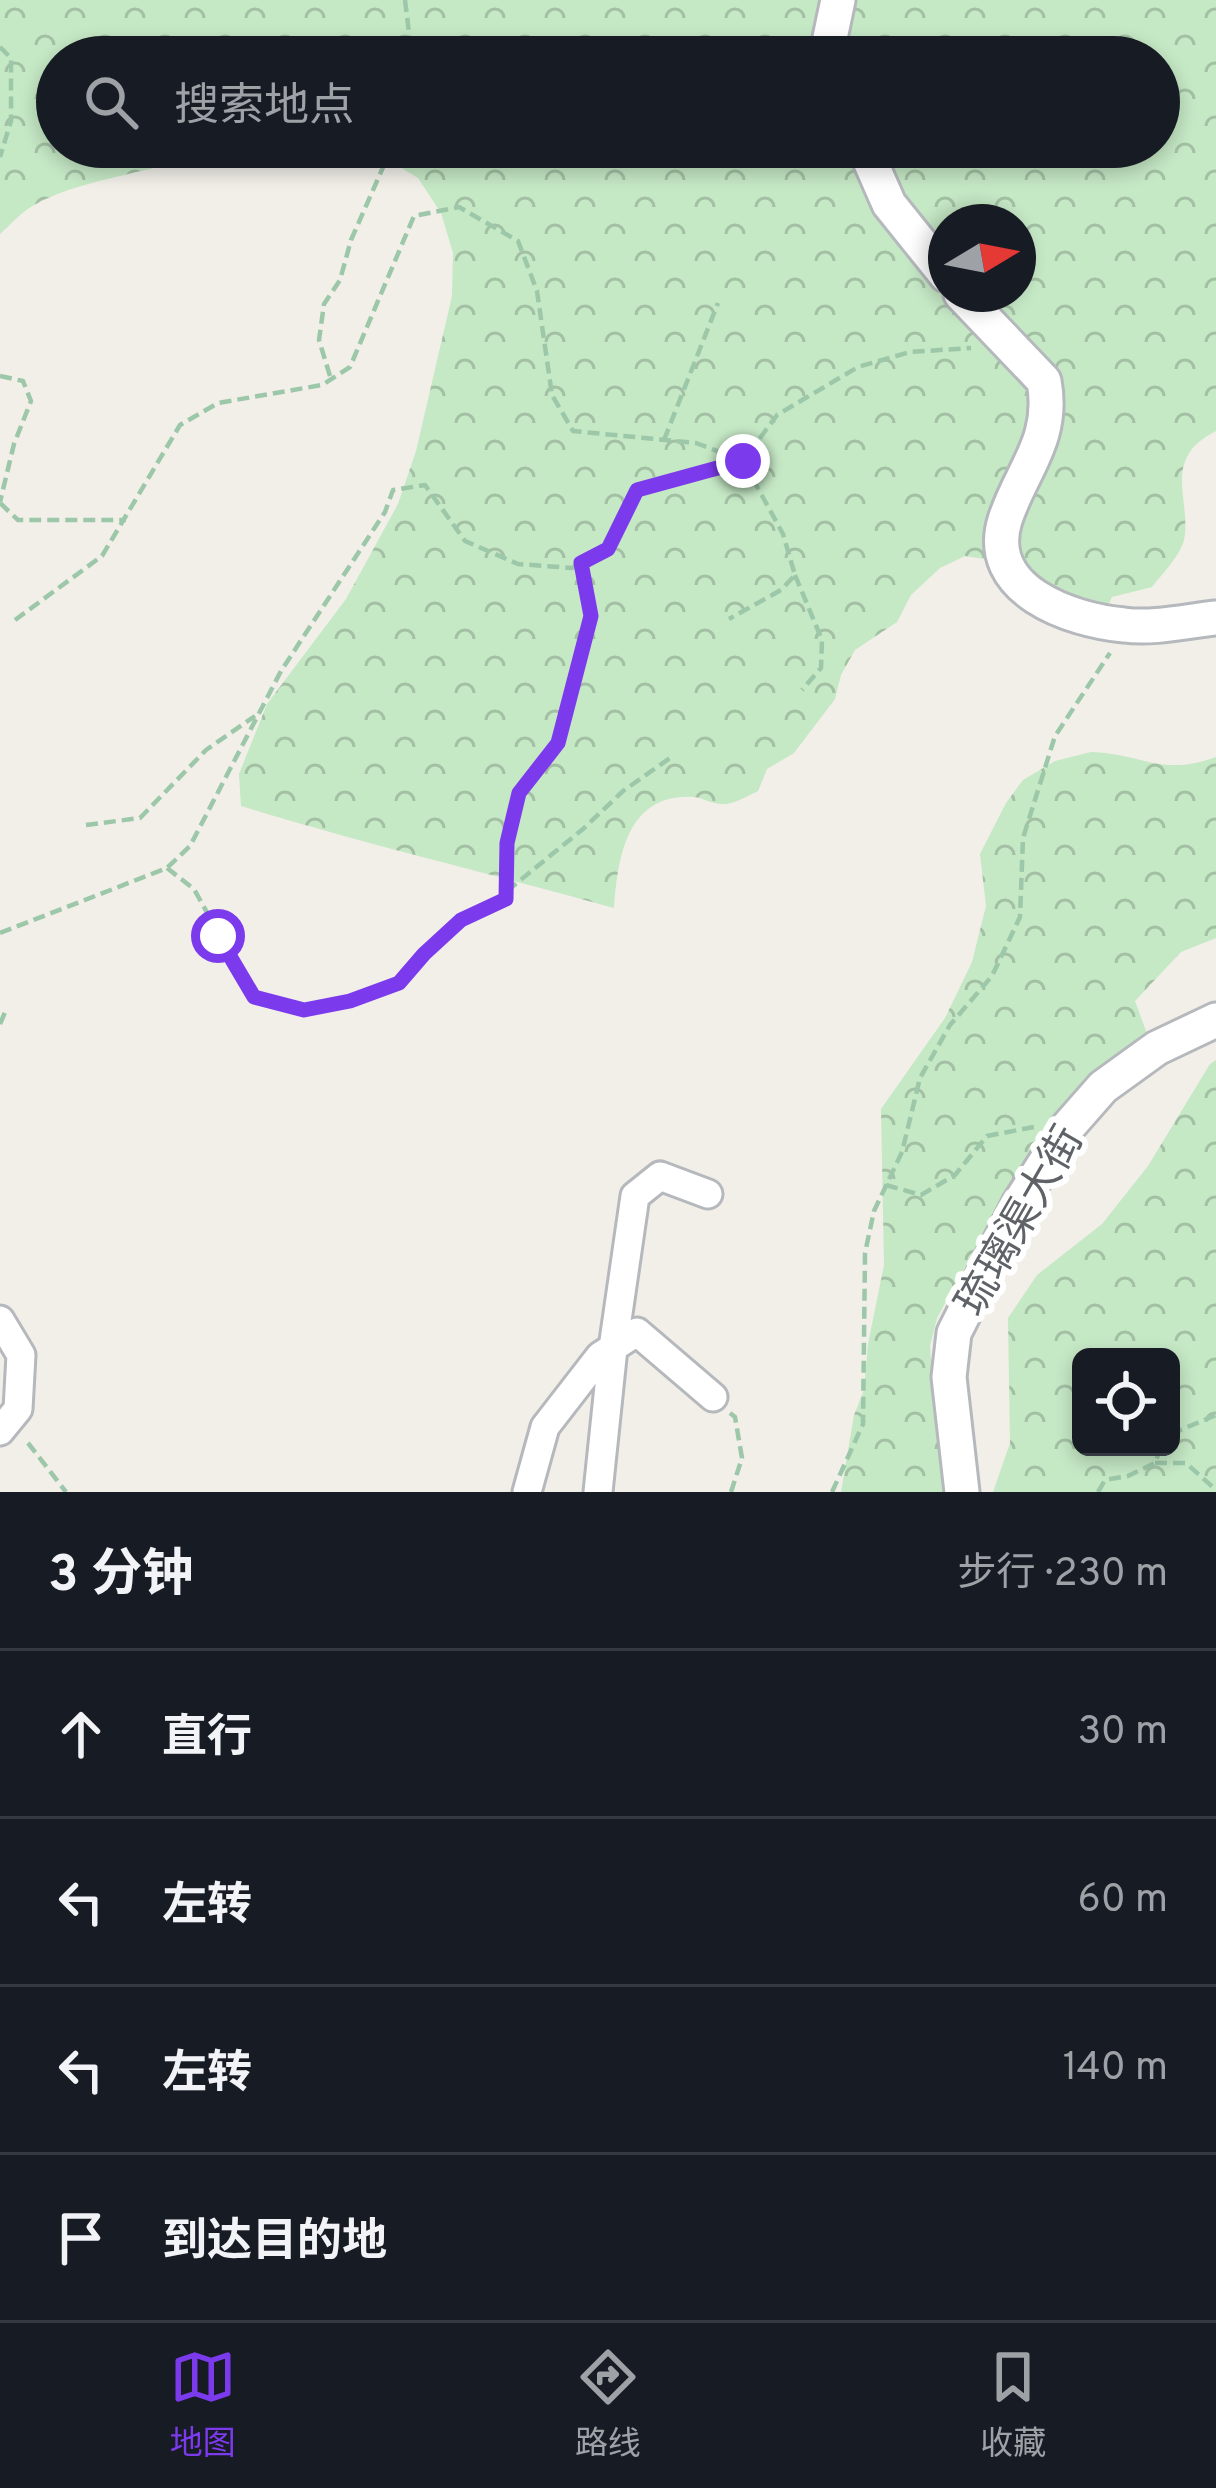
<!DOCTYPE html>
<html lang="zh">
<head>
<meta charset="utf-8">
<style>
	:root { --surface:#171b24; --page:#242831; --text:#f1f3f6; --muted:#9ea1a6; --line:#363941; --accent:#7c3aed }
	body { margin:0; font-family:Overpass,"Noto Sans SC",sans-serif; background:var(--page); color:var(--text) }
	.controls { position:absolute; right:36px; bottom:36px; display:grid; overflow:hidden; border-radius:18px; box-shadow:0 6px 18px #0003 }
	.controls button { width:108px; height:108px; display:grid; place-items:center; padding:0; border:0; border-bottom:3px solid var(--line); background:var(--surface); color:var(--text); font:60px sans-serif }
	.compass { position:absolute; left:928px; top:204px; width:108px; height:108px; border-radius:50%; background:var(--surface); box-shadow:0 6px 18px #0003; rotate:80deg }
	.stop { position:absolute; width:36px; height:36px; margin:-27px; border:9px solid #7c3aed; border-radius:50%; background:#fff }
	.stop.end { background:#7c3aed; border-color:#fff; box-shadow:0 3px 12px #0008 }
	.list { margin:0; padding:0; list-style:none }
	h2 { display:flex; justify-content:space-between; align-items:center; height:156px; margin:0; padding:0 48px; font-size:51px }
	h2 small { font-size:39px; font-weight:400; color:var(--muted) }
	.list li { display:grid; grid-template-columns:78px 1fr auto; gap:36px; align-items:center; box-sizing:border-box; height:168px; padding:0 48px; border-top:3px solid var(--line) }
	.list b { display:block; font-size:45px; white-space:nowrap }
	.list em { font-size:39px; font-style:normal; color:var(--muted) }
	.icon { flex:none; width:66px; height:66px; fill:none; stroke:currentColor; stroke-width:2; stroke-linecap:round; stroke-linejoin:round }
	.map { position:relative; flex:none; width:1216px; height:1492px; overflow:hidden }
	.search { position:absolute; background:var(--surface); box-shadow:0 6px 18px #0003; left:36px; right:36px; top:36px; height:132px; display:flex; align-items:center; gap:30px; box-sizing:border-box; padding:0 42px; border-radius:66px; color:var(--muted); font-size:45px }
	.sheet { height:828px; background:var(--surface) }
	nav { display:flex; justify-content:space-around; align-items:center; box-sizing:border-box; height:168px; border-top:3px solid var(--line); background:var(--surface); font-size:33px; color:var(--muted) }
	nav a { display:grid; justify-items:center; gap:6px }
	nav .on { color:var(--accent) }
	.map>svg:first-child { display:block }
</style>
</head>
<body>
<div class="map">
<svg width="1216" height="1492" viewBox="0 0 1216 1492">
	<defs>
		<pattern id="forest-crowns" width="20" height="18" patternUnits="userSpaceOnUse" patternTransform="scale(3)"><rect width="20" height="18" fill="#c5e8c5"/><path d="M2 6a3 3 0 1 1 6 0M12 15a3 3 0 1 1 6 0" fill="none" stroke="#a3c0a4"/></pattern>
	</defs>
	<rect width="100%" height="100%" fill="#f1efe8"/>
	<path fill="url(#forest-crowns)" fill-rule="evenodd" d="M0,0H1216V431C1160,459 1192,500 1184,540C1180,556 1162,574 1152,587L1112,597L1100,622L997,561L965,556L940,568L911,595L897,622L855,650L841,675L835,699L794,753L767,769L758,791C747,796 733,805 722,804C712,804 703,798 694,797C626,793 618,858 614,908C489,873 364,844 241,806L239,774L267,704L346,599L398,504L416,451L452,296L453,253L441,213L418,178L382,156L340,155L302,147H1159V57H57V147H215C158,175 92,174 36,204C22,211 11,224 0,234ZM946,222H1018V294H946Z
		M1091,752C1145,754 1160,777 1216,757V938L1181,952L1135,1001L1146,1031L1130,1064L1060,1118L972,1254L937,1318L930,1346L932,1372L944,1422L954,1492H841L854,1415L864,1390L868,1344L884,1265L881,1109L945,1018L972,962L986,906L980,854L1006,803L1023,780L1055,761Z
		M1216,1060V1492H993L1010,1443L1008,1318L1037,1275L1102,1224L1148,1166L1210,1064ZM1171,1357V1447H1081V1357Z"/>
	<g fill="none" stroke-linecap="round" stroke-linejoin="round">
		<g stroke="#b5b8bc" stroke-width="33">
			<path id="minor" d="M0,1320L21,1355L18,1409L0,1431
				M527,1492L545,1427L600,1356L637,1332L713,1397
				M598,1492L613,1348L635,1196L660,1176L708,1194"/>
		</g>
		<g stroke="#b5b8bc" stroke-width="39">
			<path id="tertiary" d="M826,57L838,0
				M864,147L889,204L946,275
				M961,294L1044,381C1055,440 1021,470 1005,520C983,590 1070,620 1124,625C1153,629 1187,621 1216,618
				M962,1492L949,1377L954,1333L1019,1204L1067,1128L1103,1087L1157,1048L1216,1020"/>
		</g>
		<path stroke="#9cc7a9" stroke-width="4.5" stroke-dasharray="12 6" stroke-linecap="butt" d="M405,0L412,57
			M0,47L11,58V121L0,157
			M0,376L23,381L31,401L14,444L0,502
			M330,376L319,340L324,304L340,280L351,240L392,147
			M664,440L718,303
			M0,503L18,520H126
			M795,575L822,640L821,668L802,690
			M15,620L102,556L180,425L218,403L322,385L350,367L414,216L459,207L518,241L537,291L552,395L573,431L696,443L743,461L783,534L795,575L781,590L729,619
			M86,825L140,818L206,750L255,716
			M167,868L194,889L254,997L303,1010L350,1001L399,983L423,954L461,920L506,899L507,843L519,793L558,744L591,616L581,563
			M507,891L583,829L623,791L670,758
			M0,933L167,868L190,846L281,671L385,512L393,490L425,485L465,541L518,564L572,568L608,549L637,489L743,461L777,415L858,367L910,352L971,348
			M0,1024L6,1010
			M886,1185L921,1195L955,1175L987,1136L1034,1127
			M730,1413L735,1417L742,1458L731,1492
			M1171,1434L1216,1415
			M28,1443L66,1492
			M1155,1463H1186L1216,1490
			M832,1492L863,1424L865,1253L874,1211L902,1152L920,1078L950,1025L992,976L1020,917L1023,838L1055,736L1110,653
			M1098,1492L1105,1480L1128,1476L1155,1463L1161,1447"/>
		<use href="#minor" stroke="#fff" stroke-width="27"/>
		<use href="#tertiary" stroke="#fff" stroke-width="33"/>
	</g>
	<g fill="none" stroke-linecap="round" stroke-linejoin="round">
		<path stroke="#7c3aed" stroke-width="15" d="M218,936L254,997L304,1010L350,1001L399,983L424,954L461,920L506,899L507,843L519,793L558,743L591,616L581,563L608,549L637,490L743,461"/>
	</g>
	<g text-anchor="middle" stroke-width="12" stroke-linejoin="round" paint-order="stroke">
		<g font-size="42" fill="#5f6368" stroke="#fff">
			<text transform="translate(1018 1220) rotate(-60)" y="15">琉璃渠大街</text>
		</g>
	</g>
</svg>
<div class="controls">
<button><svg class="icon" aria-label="locate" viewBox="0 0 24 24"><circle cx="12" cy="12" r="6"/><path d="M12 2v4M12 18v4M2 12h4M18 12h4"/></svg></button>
</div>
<svg class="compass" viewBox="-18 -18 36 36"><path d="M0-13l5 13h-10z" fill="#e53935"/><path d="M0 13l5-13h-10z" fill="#9ea1a6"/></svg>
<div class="stop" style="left:218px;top:936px"></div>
<div class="stop end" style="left:743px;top:461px"></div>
<div class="search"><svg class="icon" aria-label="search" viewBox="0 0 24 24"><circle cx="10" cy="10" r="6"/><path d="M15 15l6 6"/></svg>搜索地点</div>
</div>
<section class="sheet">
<h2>3 分钟<small>步行 · 230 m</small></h2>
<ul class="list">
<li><svg class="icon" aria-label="ahead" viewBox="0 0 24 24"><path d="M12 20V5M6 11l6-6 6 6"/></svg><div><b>直行</b></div><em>30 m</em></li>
<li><svg class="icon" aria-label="left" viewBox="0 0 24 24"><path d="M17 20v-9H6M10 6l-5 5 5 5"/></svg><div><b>左转</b></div><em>60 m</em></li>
<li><svg class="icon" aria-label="left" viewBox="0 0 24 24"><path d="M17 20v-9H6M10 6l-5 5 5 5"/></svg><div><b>左转</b></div><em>140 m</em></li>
<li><svg class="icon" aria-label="arrive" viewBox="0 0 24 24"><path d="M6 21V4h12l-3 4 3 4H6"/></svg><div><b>到达目的地</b></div></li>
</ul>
</section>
<nav>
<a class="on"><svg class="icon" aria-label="map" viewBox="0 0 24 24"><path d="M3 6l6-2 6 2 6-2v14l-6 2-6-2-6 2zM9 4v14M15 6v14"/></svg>地图</a>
<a><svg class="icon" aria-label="directions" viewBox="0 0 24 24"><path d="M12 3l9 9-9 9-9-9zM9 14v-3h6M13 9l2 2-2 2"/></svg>路线</a>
<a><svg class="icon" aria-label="saved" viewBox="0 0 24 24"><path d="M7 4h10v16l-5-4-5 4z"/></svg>收藏</a>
</nav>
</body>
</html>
